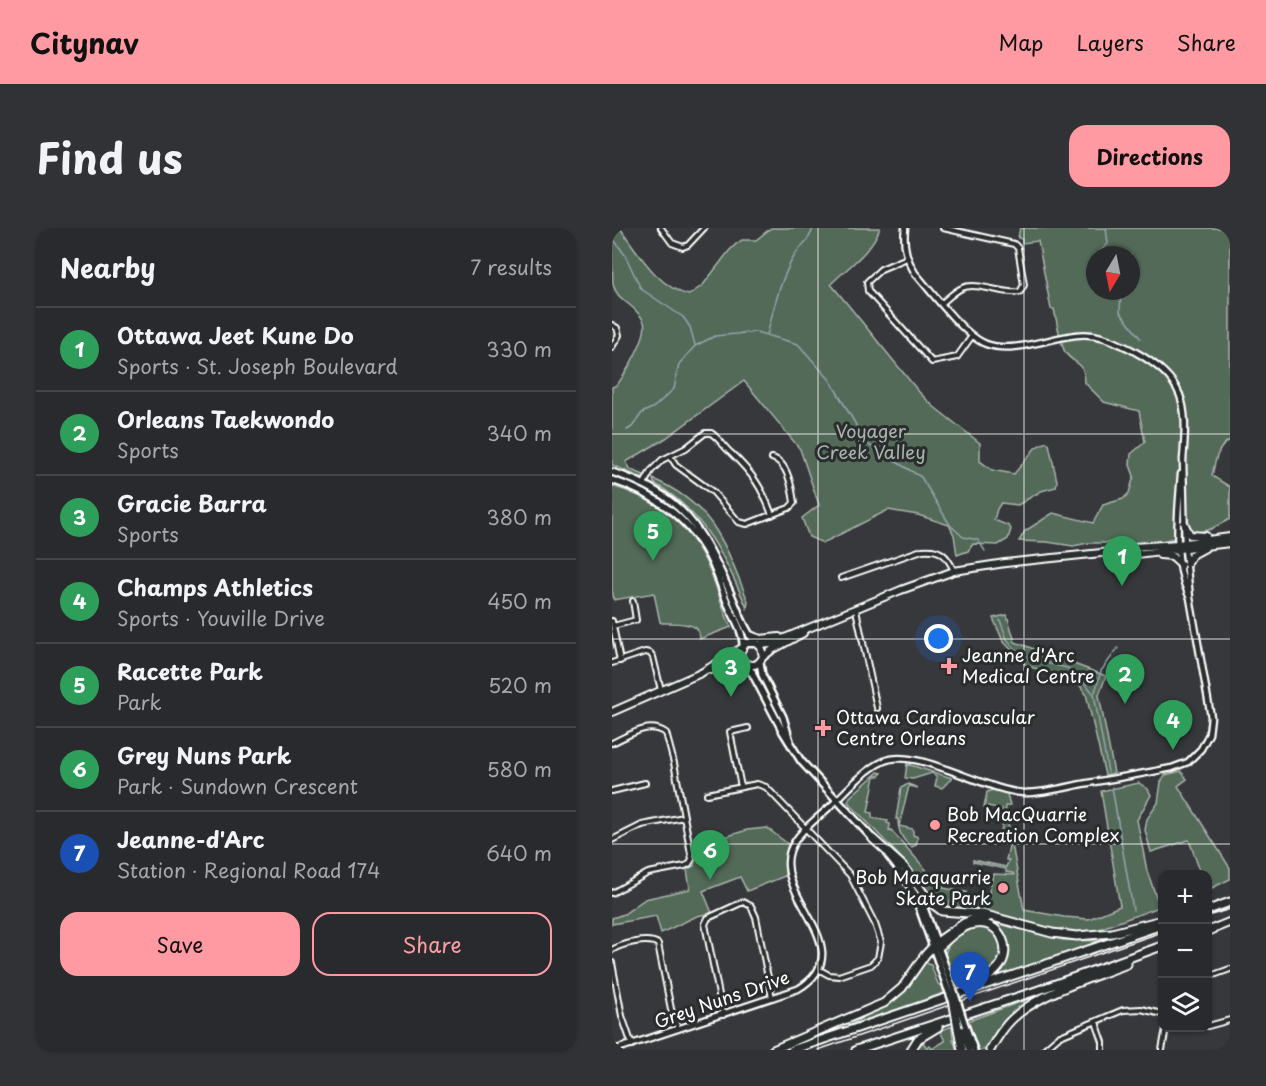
<!DOCTYPE html>
<html lang="en">
<head>
<meta charset="utf-8">
<style>
	:root { --surface:#292a2d; --page:#313235; --text:#f1f3f6; --muted:#a5a7aa; --line:#454649; --accent:#ff9aa2 }
	body { margin:0; font-family:"Playpen Sans",sans-serif; background:var(--page); color:var(--text) }
	.controls { position:absolute; right:18px; bottom:18px; display:grid; overflow:hidden; border-radius:12px; box-shadow:0 2px 4px #0004 }
	.controls button { width:54px; height:54px; display:grid; place-items:center; padding:0; border:0; border-bottom:2px solid var(--line); background:var(--surface); color:var(--text); font:30px sans-serif }
	.compass { position:absolute; left:474px; top:18px; width:54px; height:54px; border-radius:50%; background:var(--surface); box-shadow:0 2px 4px #0004; rotate:190deg }
	.you { position:absolute; left:327px; top:411px; width:21px; height:21px; margin:-15px; border:4px solid #fff; border-radius:50%; background:#1a73e8; box-shadow:0 0 0 9px #1a73e833 }
	.badge { display:grid; place-items:center; width:39px; height:39px; border-radius:50%; background:var(--accent); color:#fff; font-size:20px; font-weight:700 }
	.pin { position:absolute; translate:-50% -50px; filter:drop-shadow(0 2px 3px #0008) }
	.pin::after { content:''; position:absolute; top:32px; width:21px; height:18px; background:inherit; clip-path:polygon(0 0,100% 0,50% 100%) }
	.list { margin:0; padding:0; list-style:none }
	h2 { display:flex; justify-content:space-between; align-items:center; height:78px; margin:0; padding:0 24px; font-size:26px }
	h2 small { font-size:20px; font-weight:400; color:var(--muted) }
	.list li { display:grid; grid-template-columns:39px 1fr auto; gap:18px; align-items:center; box-sizing:border-box; height:84px; padding:0 24px; border-top:2px solid var(--line) }
	.list b { display:block; font-size:22px; white-space:nowrap }
	.list p { margin:0; font-size:20px; white-space:nowrap; color:var(--muted) }
	.list em { font-size:20px; font-style:normal; color:var(--muted) }
	.actions { display:flex; gap:12px; padding:18px 24px }
	.actions a { flex:1; padding:14px 0; border:2px solid var(--accent); border-radius:18px; text-align:center; font-size:21px; color:var(--accent) }
	.actions .main { background:var(--accent); color:#111 }
	.icon { flex:none; width:33px; height:33px; fill:none; stroke:currentColor; stroke-width:2; stroke-linecap:round; stroke-linejoin:round }
	.map { position:relative; flex:none; width:618px; height:822px; overflow:hidden; border-radius:18px }
	header { display:flex; align-items:center; gap:36px; box-sizing:border-box; height:84px; padding:0 30px; background:var(--accent); color:#111 }
	header strong { font-size:28px }
	nav { display:flex; gap:33px; margin-inline-start:auto; font-size:21px }
	.intro { display:flex; align-items:center; justify-content:space-between; box-sizing:border-box; height:144px; padding:0 36px }
	h1 { margin:0; font-size:42px }
	.button { padding:15px 27px; border-radius:18px; background:var(--accent); color:#111; font-size:21px; font-weight:700 }
	main { display:flex; gap:36px; padding:0 36px }
	aside { flex:1; background:var(--surface); border-radius:18px; box-shadow:0 2px 4px #0004 }
	.map>svg:first-child { display:block }
</style>
</head>
<body>
<header>
<strong>Citynav</strong>
<nav><a>Map</a><a>Layers</a><a>Share</a></nav>
</header>
<div class="intro"><h1>Find us</h1><a class="button">Directions</a></div>
<main>
<aside>
<h2>Nearby<small>7 results</small></h2>
<ul class="list">
<li><span class="badge" style="background:#2e9e5b">1</span><div><b>Ottawa Jeet Kune Do</b><p>Sports · St. Joseph Boulevard</p></div><em>330 m</em></li>
<li><span class="badge" style="background:#2e9e5b">2</span><div><b>Orleans Taekwondo</b><p>Sports</p></div><em>340 m</em></li>
<li><span class="badge" style="background:#2e9e5b">3</span><div><b>Gracie Barra</b><p>Sports</p></div><em>380 m</em></li>
<li><span class="badge" style="background:#2e9e5b">4</span><div><b>Champs Athletics</b><p>Sports · Youville Drive</p></div><em>450 m</em></li>
<li><span class="badge" style="background:#2e9e5b">5</span><div><b>Racette Park</b><p>Park</p></div><em>520 m</em></li>
<li><span class="badge" style="background:#2e9e5b">6</span><div><b>Grey Nuns Park</b><p>Park · Sundown Crescent</p></div><em>580 m</em></li>
<li><span class="badge" style="background:#1a4fb4">7</span><div><b>Jeanne-d'Arc</b><p>Station · Regional Road 174</p></div><em>640 m</em></li>
</ul>
<div class="actions"><a class="main">Save</a><a>Share</a></div>
</aside>
<div class="map">
<svg width="618" height="822" viewBox="0 0 618 822">
	<rect width="100%" height="100%" fill="#37383c"/>
	<filter id="ink" filterUnits="userSpaceOnUse"><feTurbulence type="fractalNoise" baseFrequency=".0167" numOctaves="2"/><feDisplacementMap in="SourceGraphic" scale="12" xChannelSelector="R" yChannelSelector="G"/><feConvolveMatrix kernelMatrix="1 2 1 2 8 2 1 2 1" color-interpolation-filters="sRGB"/></filter>
	<g filter="url(#ink)">
		<path fill="#536b59" stroke="#a9b5ac" stroke-width="1.5" fill-rule="evenodd" d="M0,0H8C25,23 46,60 77,67L91,57L117,23L124,16L130,12H144L159,0H268C259,24 237,38 219,56L307,164L321,178L368,215V233L380,242L402,246L424,219L434,214L437,216L445,253L444,259L429,263L406,277L389,275L385,281L382,292L397,298L399,301L396,311L386,317L361,316L356,323L345,327L342,307L337,297L306,287L276,282L211,315L197,309L190,290L207,277L188,221L132,153L54,210L14,234L19,242L32,247L31,249H28L0,237V159L5,157C13,146 37,107 32,94C31,91 27,86 24,83C15,73 4,70 1,56C0,41 0,16 0,0Z
			M408,0H618V212C605,219 603,234 600,248L618,259V291L599,301L550,313L525,315H476L461,318L435,314L407,313L413,303L441,285L481,295L491,277L511,271L517,265L522,248L518,237L519,226L533,214L527,183L492,174L473,155C472,130 462,138 453,124C449,117 444,90 442,81H439L426,13L410,15V11L406,10ZM483,27H519V63H483Z
			M41,251C102,277 113,316 136,373L135,380C112,328 93,285 42,255Z
			M0,258C47,272 78,296 98,343C106,361 110,381 119,399L88,411C88,409 86,402 85,401C79,394 58,395 50,395L48,394L42,365L2,372L0,362Z
			M395,387L403,414L494,448L487,467L502,545L493,547L474,466L464,452L415,438L391,413L381,390Z
			M295,536L340,550L330,560L323,558L325,549L320,545L301,551L293,550Z
			M569,543L575,551L566,558L618,640V651L596,662V646H589L577,612L539,624L533,602L535,591L546,575L549,554L553,547Z
			M266,544L270,545L267,548H263L256,584L260,585V590L276,593L275,595L278,596L277,603L279,602L324,653L332,657L331,660L347,663L333,680L325,676L294,635L236,574L238,569Z
			M527,555L536,561L539,567L525,592L535,643L545,671L550,669V678L479,704L452,705L378,684L335,680L345,672L348,663L354,664V667L376,669L381,646L402,647L401,645L394,644V641L361,634V632L394,639L397,632H394L398,614L394,613L395,606L389,603L392,589L389,588L390,581L376,578L375,581L372,580L375,564L381,562L395,566L398,577L393,578L412,682L452,689L477,691L508,678L489,563Z
			M296,556L306,560L297,558L287,598L301,601V607L306,609L304,617L300,619C289,612 286,602 286,591H284L289,560Z
			M155,600L176,616L173,631V648L135,663L128,649L91,663L100,685L85,688L49,705L44,688L0,696V690L12,686L33,671L78,661L75,641L82,638L87,617L135,602Z
			M383,695L451,712L491,713L382,750C404,732 401,715 383,695Z
			M365,698C390,698 398,727 380,744C372,752 355,756 344,759L333,726C336,712 352,703 365,698Z
			M312,734L319,737L326,756L330,758L332,765L236,798L283,771Z
			M433,765C401,781 393,791 375,822H366L356,793Z
			M340,798L341,811L345,822H303L311,814L315,820L318,818L320,821L333,813L328,803Z"/>
		<g fill="none" stroke-linecap="round" stroke-linejoin="round">
			<path stroke="#95a4ab" stroke-width="1.5" d="M0,9L13,27L29,61L71,89L78,99L83,117
				M483,28L496,16L494,0
				M509,63L508,84L528,110
				M155,107C162,80 168,51 183,27C189,17 199,11 201,0
				M15,202L20,199L30,185L42,179L62,161L67,136L83,118L103,108L144,104L186,116L218,152L255,216L309,249L338,297L351,309L366,312L373,323
				M388,392L395,411L406,424L418,431L455,440L466,447L482,466L496,544
				M483,464L489,443L506,420
				M500,559L521,682"/>
			<g stroke="#fff" stroke-width="8">
				<path id="minor" d="M49,0L60,15L71,19L76,17L92,0
					M295,30L269,41L255,54L256,63L320,134L345,129L360,108
					M330,75C336,70 343,63 350,60C365,53 390,67 408,64L412,57L406,20L402,16L331,0
					M0,97L5,100L7,107L0,119
					M58,228L64,237L101,264L127,294L135,296L177,280L182,275C180,260 176,234 160,230
					M32,256L39,243L50,232L74,220L93,205H99C107,210 112,219 119,225C140,245 150,259 160,287
					M229,350L310,322C328,320 335,327 342,343
					M244,382L265,480
					M0,393L8,433
					M1,398L24,392L21,373
					M0,435L33,424L38,425L41,429L49,462
					M0,515C18,507 36,493 54,505L62,535L80,631L77,636L73,638L36,645L0,665
					M129,559L118,504L136,500
					M0,563L33,555
					M95,566L145,556L154,559L238,647L263,696L269,714L266,730L259,737L227,748L217,747L206,741
					M0,612L30,597L72,589
					M0,722C9,716 36,709 46,716L59,781L66,801
					M0,735L10,788L20,817
					M596,749L618,741
					M111,787L93,696L96,690L131,674L139,678L144,689L160,770
					M484,794L491,814V822
					M596,798L618,792
					M431,822L446,809L511,782L529,781L550,786
					M550,822L554,800"/>
			</g>
			<g stroke="#fff" stroke-width="9">
				<path id="tertiary" d="M293,0C291,17 294,30 303,45C320,64 351,107 374,116C401,126 436,110 464,107C485,104 502,113 520,122C574,152 576,174 571,232
					M569,246C566,286 560,330 577,368
					M2,822L186,761C251,722 162,670 178,623C185,603 208,589 223,574C237,560 254,541 272,533C304,519 373,563 412,565C432,565 451,560 470,556C500,551 530,546 560,540L576,534L589,521L597,506L599,489L578,370L573,321L571,230"/>
			</g>
			<g stroke="#fff" stroke-width="10">
				<path id="secondary" d="M0,244C71,267 89,299 118,364C125,379 130,396 140,410
					M0,252C44,266 81,293 100,335C106,348 110,361 115,374C121,388 131,402 131,417
					M148,434L150,447L171,489L178,513
					M138,441L171,504L189,533L262,612
					M276,628L288,643L312,680L340,757
					M304,671L335,759
					M353,797L362,822
					M349,799L357,822"/>
			</g>
			<g stroke="#fff" stroke-width="10">
				<path id="primary" d="M572,295L578,307L594,308
					M499,324L507,320L566,316L618,309
					M548,327L560,328L569,336
					M575,336L580,327L593,320
					M138,407L149,411L167,409
					M147,417L158,416L289,362L342,343L393,335L499,324L524,326L618,315
					M151,429L160,422L191,405
					M99,442C107,440 116,434 124,434C136,432 141,445 151,429L149,419L144,415H134L128,424L130,434
					M108,442L129,439L140,444
					M0,484L89,445L128,421"/>
			</g>
			<g stroke="#fff" stroke-width="11">
				<path id="motorway" d="M261,611L293,640L318,674L330,683L370,686L440,705L465,708L500,705L550,692
					M596,682L618,674
					M596,703L618,694
					M327,719C337,710 349,698 362,696C388,691 402,722 386,740C378,750 365,754 354,759
					M346,800L350,822
					M161,822L272,775L290,760L313,727L325,714L352,695L362,691L375,690
					M180,822L550,697
					M244,822L424,763L550,718
					M299,822L306,811L326,799
					M378,822C386,808 394,795 407,785C436,762 480,750 515,736"/>
			</g>
			<use href="#minor" stroke="#2a2d2e" stroke-width="4"/>
			<use href="#tertiary" stroke="#2a2d2e" stroke-width="4.5"/>
			<use href="#secondary" stroke="#2a2d2e" stroke-width="5"/>
			<use href="#primary" stroke="#2a2d2e" stroke-width="6"/>
			<use href="#motorway" stroke="#2a2d2e" stroke-width="7"/>
			<path stroke="#fff" stroke-width="1.5" d="M596,688L618,681
				M206,822L550,704"/>
			<g stroke="#fff" stroke-width="10" stroke-linecap="butt">
				<path id="secondary-bridge" d="M340,757L353,797
					M335,759L343,780"/>
			</g>
			<g stroke="#fff" stroke-width="11" stroke-linecap="butt">
				<path id="motorway-bridge" d="M342,777L346,800"/>
			</g>
			<use href="#secondary-bridge" stroke="#2a2d2e" stroke-width="5"/>
			<use href="#motorway-bridge" stroke="#2a2d2e" stroke-width="7"/>
		</g>
	</g>
	<path fill="none" stroke="#fff" stroke-width="1.5" stroke-opacity="0.55" d="M206,0V822M412,0V822M0,206H618M0,411H618M0,616H618"/>
	<g fill="#ff9aa2" stroke="#2a2d2e" stroke-width="2">
		<path d="M334 429h6v6h6v6h-6v6h-6v-6h-6v-6h6z"/>
		<path d="M208 491h6v6h6v6h-6v6h-6v-6h-6v-6h6z"/>
		<circle cx="323" cy="597" r="6"/>
		<circle cx="391" cy="660" r="6"/>
	</g>
	<g text-anchor="middle" stroke-width="6" stroke-linejoin="round" paint-order="stroke">
		<g font-size="18" fill="#a9b5ac" stroke="#2a2d2e">
			<text x="259" y="210">Voyager<tspan x="259" dy="21">Creek Valley</tspan></text>
		</g>
		<g font-size="18" fill="#fff" stroke="#2a2d2e" text-anchor="start">
			<text x="350" y="434">Jeanne d'Arc<tspan x="350" dy="21">Medical Centre</tspan></text>
			<text x="224" y="496">Ottawa Cardiovascular<tspan x="224" dy="21">Centre Orleans</tspan></text>
			<text x="335" y="593">Bob MacQuarrie<tspan x="335" dy="21">Recreation Complex</tspan></text>
			<text x="379" y="656" text-anchor="end">Bob Macquarrie<tspan x="379" dy="21">Skate Park</tspan></text>
		</g>
		<g font-size="18" fill="#fff" stroke="#2a2d2e">
			<text transform="translate(110 772) rotate(-19)" y="6">Grey Nuns Drive</text>
		</g>
	</g>
</svg>
<div class="controls">
<button>+</button>
<button>−</button>
<button><svg class="icon" aria-label="layers" viewBox="0 0 24 24"><path d="M12 4l9 5-9 5-9-5zM3 14l9 5 9-5"/></svg></button>
</div>
<svg class="compass" viewBox="-18 -18 36 36"><path d="M0-13l5 13h-10z" fill="#e53935"/><path d="M0 13l5-13h-10z" fill="#a5a7aa"/></svg>
<div class="you"></div>
<div class="pin badge" style="left:510px;top:358px;background:#2e9e5b">1</div>
<div class="pin badge" style="left:513px;top:476px;background:#2e9e5b">2</div>
<div class="pin badge" style="left:119px;top:469px;background:#2e9e5b">3</div>
<div class="pin badge" style="left:561px;top:522px;background:#2e9e5b">4</div>
<div class="pin badge" style="left:41px;top:333px;background:#2e9e5b">5</div>
<div class="pin badge" style="left:98px;top:652px;background:#2e9e5b">6</div>
<div class="pin badge" style="left:358px;top:774px;background:#1a4fb4">7</div>
</div>
</main>
</body>
</html>
